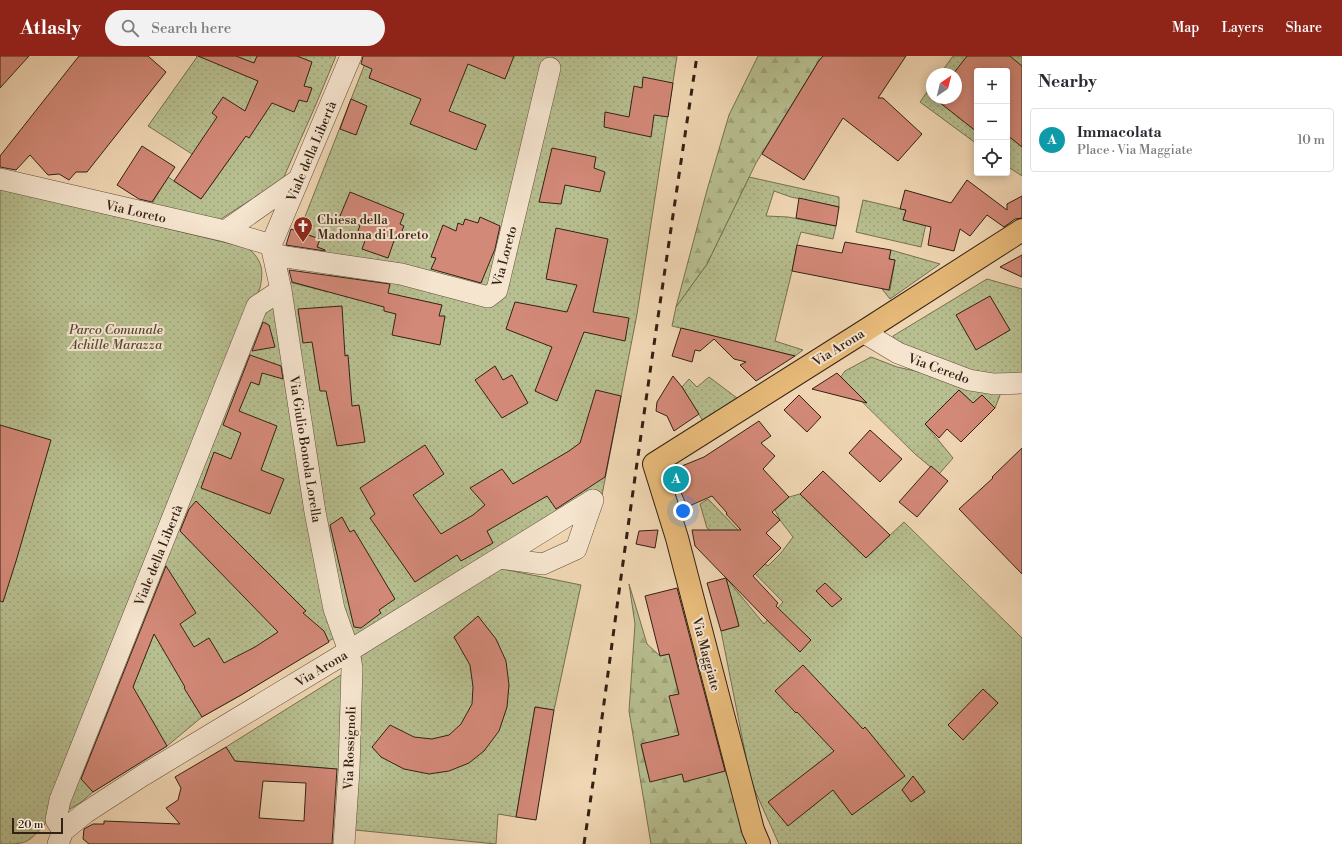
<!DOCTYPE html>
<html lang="en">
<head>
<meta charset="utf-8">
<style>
	:root { --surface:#fff; --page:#f2f2f3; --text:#2b2b33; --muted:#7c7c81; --line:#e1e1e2; --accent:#8f2418 }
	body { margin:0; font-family:"Libre Bodoni",serif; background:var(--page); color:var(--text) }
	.controls { position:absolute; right:12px; top:12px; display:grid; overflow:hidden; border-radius:4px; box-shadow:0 2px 10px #0003 }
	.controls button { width:36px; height:36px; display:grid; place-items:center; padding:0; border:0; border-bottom:1px solid var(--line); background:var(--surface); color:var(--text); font:20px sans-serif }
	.compass { position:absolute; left:926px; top:12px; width:36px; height:36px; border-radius:50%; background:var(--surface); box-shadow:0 2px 10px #0003; rotate:35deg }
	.scale { position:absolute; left:12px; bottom:10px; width:51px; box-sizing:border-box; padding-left:4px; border:2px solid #332114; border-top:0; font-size:11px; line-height:14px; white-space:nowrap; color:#332114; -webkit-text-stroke:3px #f5e4ce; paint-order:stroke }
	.you { position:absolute; left:683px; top:455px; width:14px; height:14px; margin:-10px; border:3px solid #fff; border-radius:50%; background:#1a73e8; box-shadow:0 0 0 6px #1a73e833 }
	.badge { display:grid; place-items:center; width:26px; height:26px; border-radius:50%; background:var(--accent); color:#fff; font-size:13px; font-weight:700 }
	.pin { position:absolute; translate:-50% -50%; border:2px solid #fff; box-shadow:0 1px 4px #0006 }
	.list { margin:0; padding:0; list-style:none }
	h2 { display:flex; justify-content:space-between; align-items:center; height:52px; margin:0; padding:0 16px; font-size:17px }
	h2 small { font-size:13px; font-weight:400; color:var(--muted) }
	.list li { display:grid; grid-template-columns:26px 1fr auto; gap:12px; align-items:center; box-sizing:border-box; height:64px; margin:0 8px 8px; padding:0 8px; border:1px solid var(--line); border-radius:4px }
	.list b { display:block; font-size:15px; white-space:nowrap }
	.list p { margin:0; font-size:13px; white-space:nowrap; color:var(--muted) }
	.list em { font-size:13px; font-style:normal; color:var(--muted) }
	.icon { flex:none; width:22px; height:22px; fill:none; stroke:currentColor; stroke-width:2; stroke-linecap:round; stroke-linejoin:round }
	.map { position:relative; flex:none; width:1022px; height:788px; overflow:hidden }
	header { display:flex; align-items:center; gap:24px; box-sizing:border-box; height:56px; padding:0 20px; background:var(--accent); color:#fff }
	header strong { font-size:19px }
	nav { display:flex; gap:22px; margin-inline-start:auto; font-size:14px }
	.search { width:280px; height:36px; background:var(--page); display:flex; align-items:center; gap:10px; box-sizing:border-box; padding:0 14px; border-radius:22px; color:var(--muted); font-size:15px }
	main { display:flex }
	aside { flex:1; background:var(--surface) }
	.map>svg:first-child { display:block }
</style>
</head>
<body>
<header>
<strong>Atlasly</strong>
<div class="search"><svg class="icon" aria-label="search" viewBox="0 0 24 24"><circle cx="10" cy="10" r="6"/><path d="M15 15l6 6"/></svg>Search here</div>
<nav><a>Map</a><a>Layers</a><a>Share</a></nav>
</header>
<main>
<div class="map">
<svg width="1022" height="788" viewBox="0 0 1022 788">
	<defs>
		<pattern id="green-dots" width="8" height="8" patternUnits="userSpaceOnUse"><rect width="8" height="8" fill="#b7be8f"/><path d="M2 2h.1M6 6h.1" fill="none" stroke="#9ea37a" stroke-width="1.8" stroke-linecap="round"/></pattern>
		<pattern id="forest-firs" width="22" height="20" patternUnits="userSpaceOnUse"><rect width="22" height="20" fill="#b7be8f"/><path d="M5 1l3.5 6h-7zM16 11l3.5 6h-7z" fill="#9ea37a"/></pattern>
	</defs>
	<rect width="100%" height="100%" fill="#f0d6b3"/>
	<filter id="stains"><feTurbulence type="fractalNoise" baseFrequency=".005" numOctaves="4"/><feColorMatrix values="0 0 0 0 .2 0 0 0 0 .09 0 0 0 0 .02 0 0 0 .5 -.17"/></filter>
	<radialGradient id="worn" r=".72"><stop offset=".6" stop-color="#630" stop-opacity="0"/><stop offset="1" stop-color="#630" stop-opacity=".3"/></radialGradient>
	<path fill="url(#green-dots)" stroke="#757052" d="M196,0H336L314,53L283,123L207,172L146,157L168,121L201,143L236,94L192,98L148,70L197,1Z
		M368,0H677L637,258L602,439L488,510L581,529L554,654L535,651L516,761L498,758L496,788L355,774L342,577L243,638L202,661L167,690L93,736L80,747L56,761L257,250L285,225L328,236L331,213L321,206L325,194L317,191L320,183L299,176Z
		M953,0H1022V120L1007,110V15H977V88L920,46L932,29V42H956V18H940Z
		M749,121L839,141V151L791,141L774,135L766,160L788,161L836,170L833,183L801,176L797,189L792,215L775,285L803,294L795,300L672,270L676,251L707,208Z
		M0,132L248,192C262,204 264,214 260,232L45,768C27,788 27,788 0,788Z
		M863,144L906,154L903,164L928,158L921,191L856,176Z
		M891,194L940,208L890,243L882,233L890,234L895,204L889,203Z
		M987,223L1022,233V318L1000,320L971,316L901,292L893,280Z
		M871,301L897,311L1002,334L995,352L982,339L973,347L959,334L925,368L953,402L939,418L915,398L839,323L845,315Z
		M709,321L737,342L703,365L682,331L689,323L697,331Z
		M800,438L866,502L904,466L1022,582V788H779L751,726L721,575L739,570L726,522L764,568L783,546L716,478L707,472L700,448L708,443L743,479L742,489L768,510L781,497L793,481L780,464L775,454L789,441Z
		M352,612L349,714L235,705L226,691Z"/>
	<path fill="url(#forest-firs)" stroke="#757052" d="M758,0H823L818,6L756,107L707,208L676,251L707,134L729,59Z
		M629,528L647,588L660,600L669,598L679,638L670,640L679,679L641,689L650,725L682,718L684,725L725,715L735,741L749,788H651L629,655L635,568Z"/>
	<path fill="#d38978" stroke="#332114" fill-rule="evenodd" d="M0,0H29L0,32Z
		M79,0H148L166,16L87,116H76L69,124L59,118L48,119L30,99L16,114L0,111V100Z
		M198,0H236L254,7L257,0H297L312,6L304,30L312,32L307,46L299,44L294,56L272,47L249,82L246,80L201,143L174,125L217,61L212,57L223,41L245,55L258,25Z
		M363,0H514L505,23L468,8L449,55L486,69L476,94L410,68L421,43L369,22L372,13L361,8Z
		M823,0H906L878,42H883L922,78L898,105L843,62L804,124L762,98L818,6Z
		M967,0H1010L1022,10V91L1007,79V15H977V76L934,42H956V18H953Z
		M643,21L673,27L668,61L654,59L651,81L604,71L605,56L629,61L634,30L642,32Z
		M351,43L367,50L356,79L340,73Z
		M142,90L175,111L152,146L139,143L117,129Z
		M552,92L596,101L594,112L605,116L600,136L565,129L561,148L539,146Z
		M967,124L1007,154V148L1022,140V162L1015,163L1004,171L987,159L970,180L960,173L954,195L928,189L931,171L903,164L906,154L900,153L905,134L951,147Z
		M350,136L404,158L400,168L404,170L399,182H395L388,202L362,193L366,182L357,178L360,169L340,160Z
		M799,142L839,151L836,170L796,162Z
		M480,161L500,170L495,193L481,227L431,213L436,202L431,201L443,169L456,175L458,167L463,169L465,163L478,167Z
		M556,172L608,183L593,256L629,262L625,285L584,276L557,345L535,335L552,291L506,273L515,246L567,256L577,229L546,223Z
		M291,173L320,183L317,191L325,194V195L286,189Z
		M845,186L891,194L889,203L895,204L889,234L792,215L797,189L842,197Z
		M1022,199V221L1000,211Z
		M289,214L390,228L388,237L442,249L439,260H445L440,289L392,279L396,258L384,255V251L292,226Z
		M990,240L1010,274L976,294L956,259Z
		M342,250L345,300L348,299L352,350L359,349L365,386L337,390L326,335H320L312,286L303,287L298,253Z
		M263,266L269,269L275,291L252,295Z
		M681,272L710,279L795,300L756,325L740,309L746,306L734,303L714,283L700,295L695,294L692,306L672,300Z
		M250,299L281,310L283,323L262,317L259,329L251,326L239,355L277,370L261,414L284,423L270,458L201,432L214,396L231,403L241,377L223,369Z
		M495,310L503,324L512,319L528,347L502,362L475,324Z
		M837,317L867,347L812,333Z
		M673,320L682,331L699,358L674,375L667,360L656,355L657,346Z
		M596,334L621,340L605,421L556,453L547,440L487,475L493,487L461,505L457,499L415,526L370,462L375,458L360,432L425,389L444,418L413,439L441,478L473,459L485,449L470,432L502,413L513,428L569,395L580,387Z
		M959,334L973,347L982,339L995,352L961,386L947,373L939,382L925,368Z
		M799,339L821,361L807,376L784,354Z
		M759,365L771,380L761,387L775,400L763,413L789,441L772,456L780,464L766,477L781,492L753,520L778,547L776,550L811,584L800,596L764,561L695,490L692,474H741L726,458L727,457L712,440L687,451L672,414L704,401Z
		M0,369L51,384L17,502L3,546L0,545Z
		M870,374L902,403L880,426L849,397Z
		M1022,392V518L959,453L993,422L992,421Z
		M931,410L948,425L917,461L899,446Z
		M823,415L890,479L866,502L800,438Z
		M196,445L306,555L303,557L324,575L329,586L241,639L202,661L184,632L185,631L154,578L133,631L167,690L93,736L81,723L166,510L196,557L180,568L194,591L209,582L224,607L255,591L278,576L180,475L189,453Z
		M342,461L350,476L354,474L395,543L379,554L381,557L361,572L354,571L330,469Z
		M658,474L655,492L636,488L639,475Z
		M726,522L739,570L721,575L707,527Z
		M825,527L842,543L832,551L816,535Z
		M677,532L725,715L684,726L682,718L650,726L641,688L679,679L669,640L679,638L669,598L660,600L645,540Z
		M478,560L496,583L506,605L509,629L507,651L499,675L484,695L469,707L449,715L429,718L404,713L381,701L372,691L390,669L414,681L432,683L449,679L461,668L472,648L473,631L470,609L454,581Z
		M803,609L863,673L865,671L905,720L852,759L833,734L788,770L768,746L834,695L797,656L796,657L775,635Z
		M983,633L998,647L963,684L948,669Z
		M535,651L554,654L536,764L516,761Z
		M226,691L235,705L337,713L332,788H89L83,783L84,773L93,768H104V765L180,768L166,752L178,744L181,732L175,721ZM263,725L306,727L304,765L259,762Z
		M913,720L925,736L911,746L902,734Z"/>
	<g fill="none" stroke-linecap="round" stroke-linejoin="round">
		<g stroke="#624e3c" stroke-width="22">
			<path id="minor" d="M0,123L225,175L271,189
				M225,175L298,124
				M271,189L281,234L315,456L334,553L349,595L352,612L349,714L344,788
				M271,189L351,0
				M274,198L286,201L401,218L488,241L497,234L550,12
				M863,276L898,297L969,324L994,328L1022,327
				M499,502L543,508L576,493L593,444
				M63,775L56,764L60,744L257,250L281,234
				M58,788L63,775L85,757L142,720L349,595L593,444"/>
		</g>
		<g stroke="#332114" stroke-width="24">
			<path id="major" d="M759,788L753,774L677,482L654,408L863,276L1022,174"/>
		</g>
		<use href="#minor" stroke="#f5e4ce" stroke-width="21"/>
		<use href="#major" stroke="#e8bb7a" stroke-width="22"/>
		<path stroke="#332114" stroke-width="3" stroke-dasharray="7 7" stroke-linecap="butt" d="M584,788C600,682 613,577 628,471C650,314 673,157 697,0"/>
	</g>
	<defs>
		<g id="church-pin" transform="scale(1)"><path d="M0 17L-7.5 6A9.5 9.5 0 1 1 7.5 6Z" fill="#8f2418" stroke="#f5e4ce"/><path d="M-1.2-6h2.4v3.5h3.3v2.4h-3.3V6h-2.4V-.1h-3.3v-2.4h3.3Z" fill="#fff"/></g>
	</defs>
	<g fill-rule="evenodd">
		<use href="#church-pin" x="303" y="170"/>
	</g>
	<g text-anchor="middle" stroke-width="4" stroke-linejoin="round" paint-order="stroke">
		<g font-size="13" fill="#332114" stroke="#f5e4ce">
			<text transform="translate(311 95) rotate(-67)" y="5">Viale della Libertà</text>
			<text transform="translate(136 155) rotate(13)" y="5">Via Loreto</text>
			<text transform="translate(504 200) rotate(-75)" y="5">Via Loreto</text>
			<text transform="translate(838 291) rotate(-32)" y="5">Via Arona</text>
			<text transform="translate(939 312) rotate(20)" y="5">Via Ceredo</text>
			<text transform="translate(306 393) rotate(81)" y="5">Via Giulio Bonola Lorella</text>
			<text transform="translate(158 499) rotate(-68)" y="5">Viale della Libertà</text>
			<text transform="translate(707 598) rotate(75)" y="5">Via Maggiate</text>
			<text transform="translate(321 612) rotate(-31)" y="5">Via Arona</text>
			<text transform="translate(349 692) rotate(-88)" y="5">Via Rossignoli</text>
		</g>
		<g font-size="13" fill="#332114" stroke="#f5e4ce" text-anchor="start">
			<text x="317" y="168">Chiesa della<tspan x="317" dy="15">Madonna di Loreto</tspan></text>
		</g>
		<g font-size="13" font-style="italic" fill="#544833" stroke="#f5e4ce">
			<text x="116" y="278">Parco Comunale<tspan x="116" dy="15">Achille Marazza</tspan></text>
		</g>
	</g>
	<rect width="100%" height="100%" filter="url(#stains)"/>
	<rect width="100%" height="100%" fill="url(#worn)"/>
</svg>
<div class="controls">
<button>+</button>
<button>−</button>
<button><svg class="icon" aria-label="locate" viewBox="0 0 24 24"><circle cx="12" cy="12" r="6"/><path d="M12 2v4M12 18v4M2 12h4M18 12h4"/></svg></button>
</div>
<svg class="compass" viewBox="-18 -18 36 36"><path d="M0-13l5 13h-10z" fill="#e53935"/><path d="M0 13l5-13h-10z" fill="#7c7c81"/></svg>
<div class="scale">20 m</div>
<div class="you"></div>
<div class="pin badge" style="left:676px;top:423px;background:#0f9aa8">A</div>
</div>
<aside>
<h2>Nearby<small></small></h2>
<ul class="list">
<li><span class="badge" style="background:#0f9aa8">A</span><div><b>Immacolata</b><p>Place · Via Maggiate</p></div><em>10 m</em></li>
</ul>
</aside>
</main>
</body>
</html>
